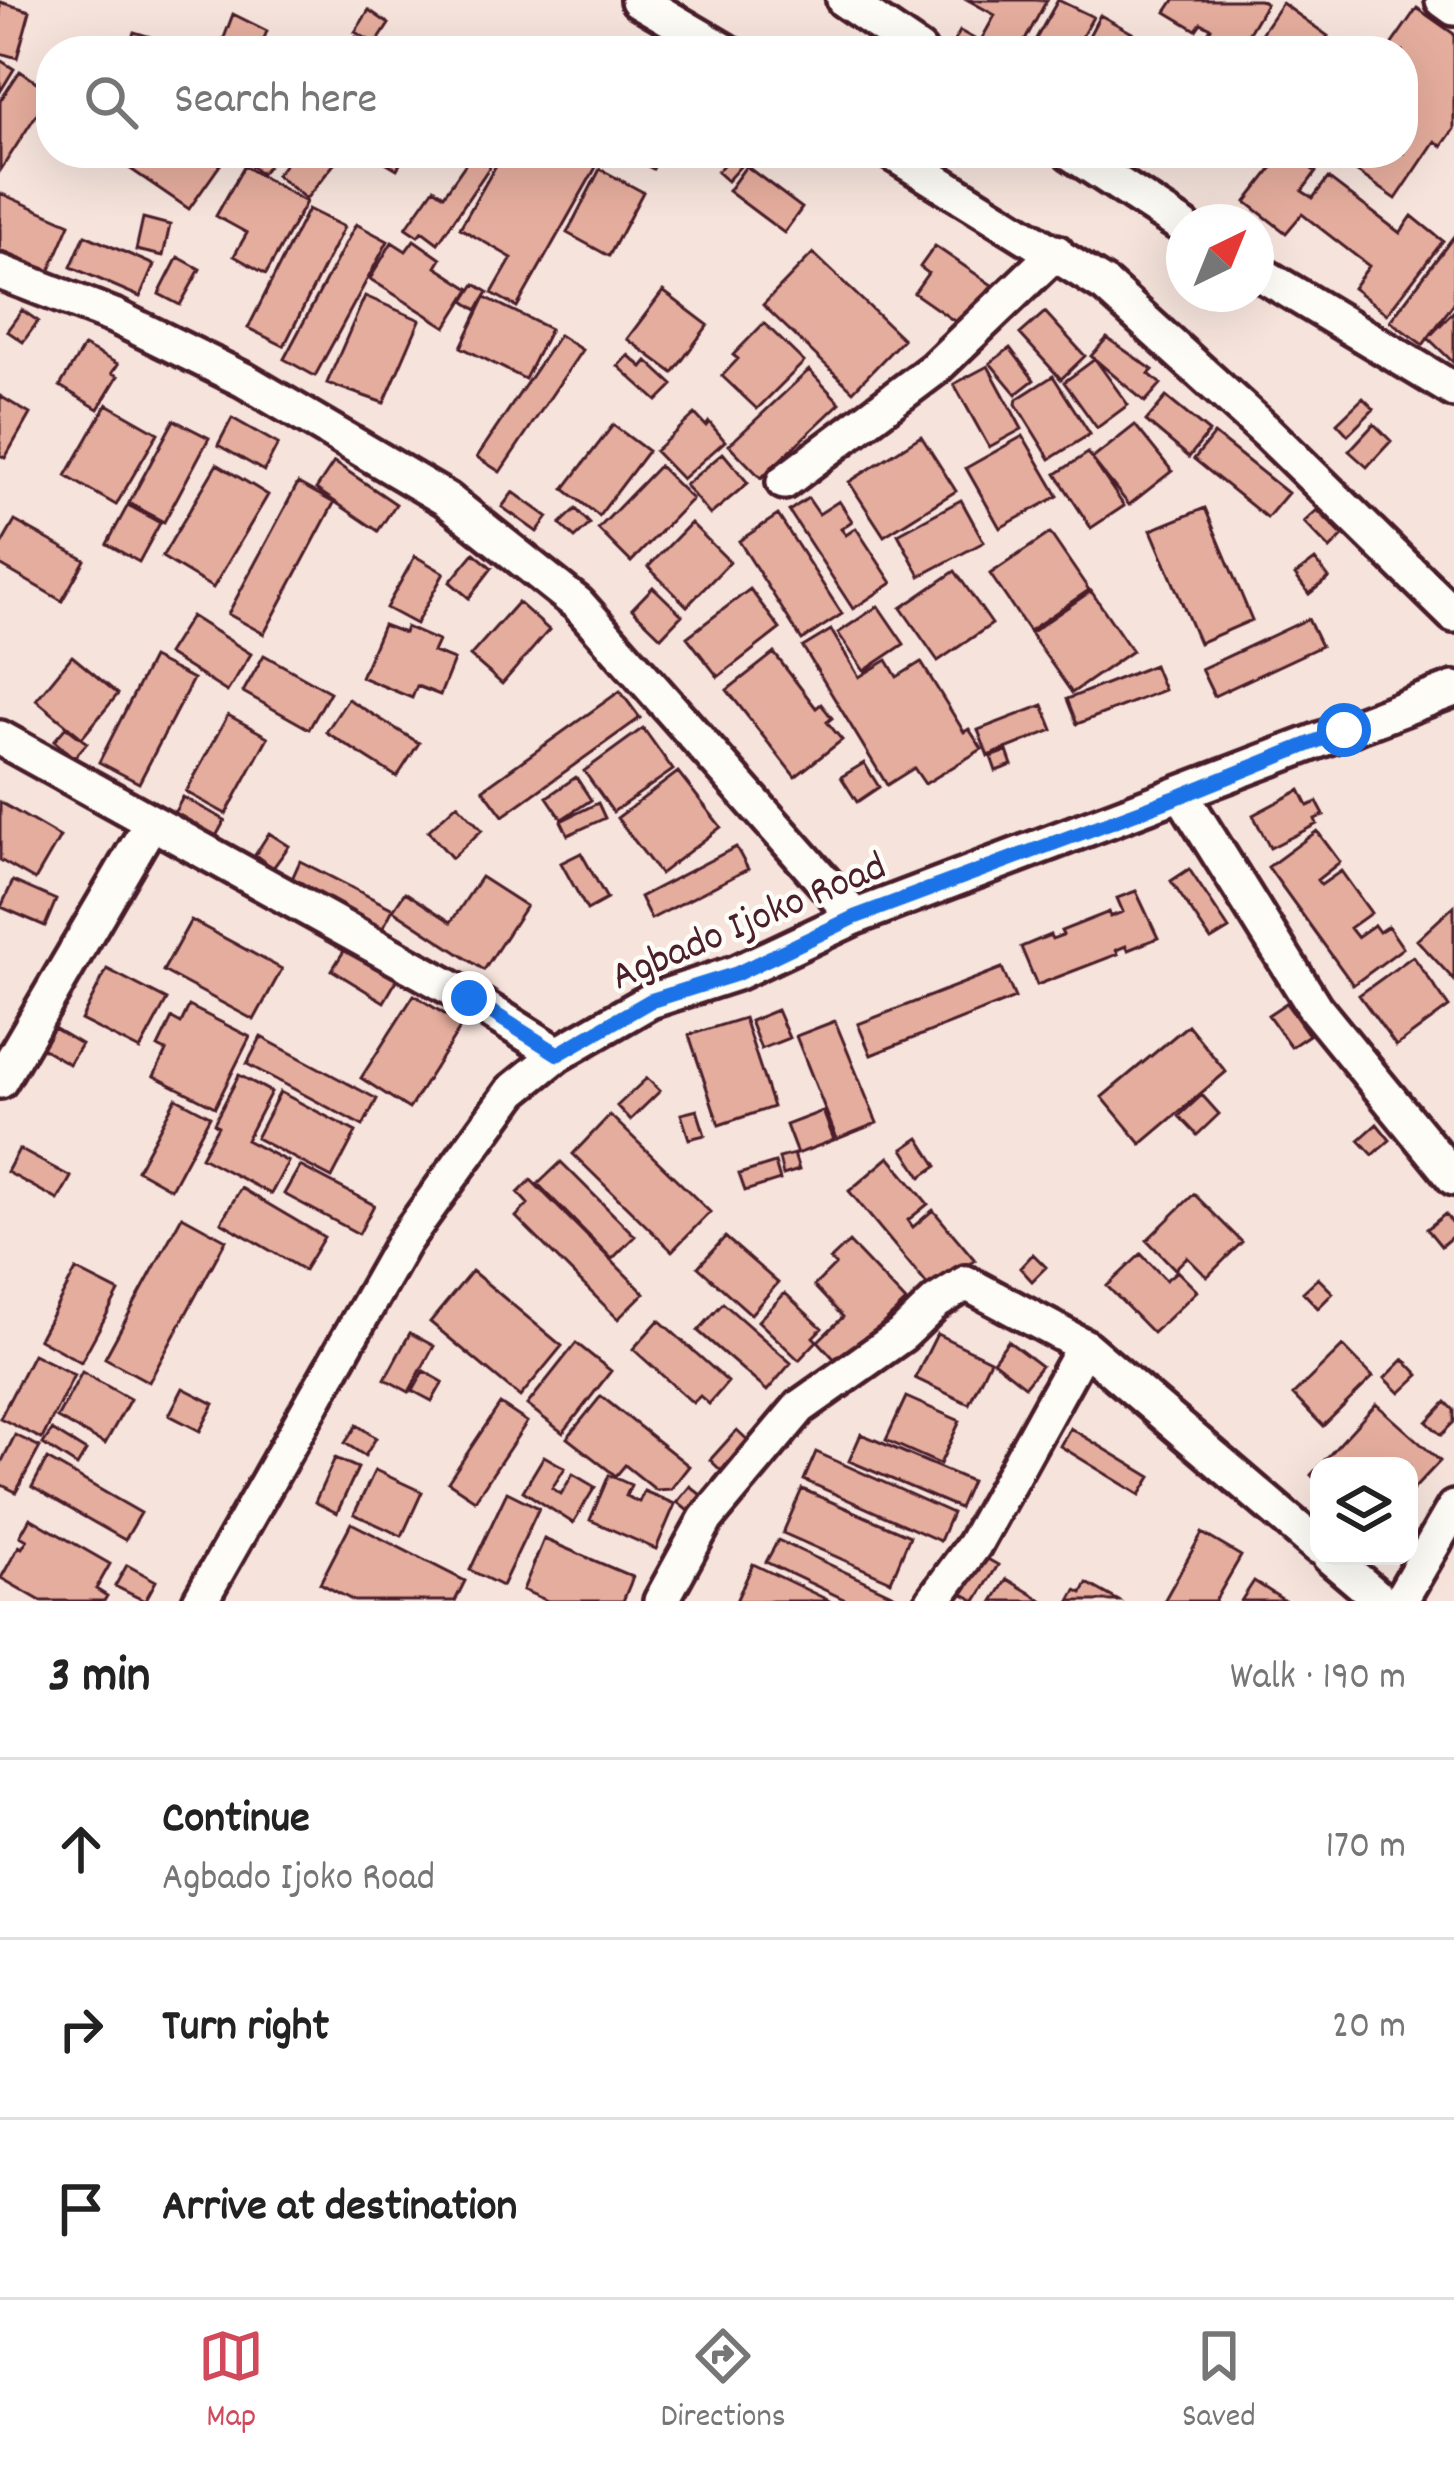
<!DOCTYPE html>
<html lang="en">
<head>
<meta charset="utf-8">
<style>
	:root { --surface:#fff; --page:#f2f2f2; --text:#222; --muted:#767676; --line:#e0e0e0; --accent:#d1495b }
	body { margin:0; font-family:Dekko,sans-serif; background:var(--page); color:var(--text) }
	.controls { position:absolute; right:36px; bottom:36px; display:grid; overflow:hidden; border-radius:24px; box-shadow:0 12px 48px #0002 }
	.controls button { width:108px; height:108px; display:grid; place-items:center; padding:0; border:0; border-bottom:3px solid var(--line); background:var(--surface); color:var(--text); font:60px sans-serif }
	.compass { position:absolute; left:1166px; top:204px; width:108px; height:108px; border-radius:50%; background:var(--surface); box-shadow:0 12px 48px #0002; rotate:43deg }
	.stop { position:absolute; width:36px; height:36px; margin:-27px; border:9px solid #1a73e8; border-radius:50%; background:#fff }
	.stop.end { background:#1a73e8; border-color:#fff; box-shadow:0 3px 12px #0008 }
	.list { margin:0; padding:0; list-style:none }
	h2 { display:flex; justify-content:space-between; align-items:center; height:156px; margin:0; padding:0 48px; font-size:51px }
	h2 small { font-size:39px; font-weight:400; color:var(--muted) }
	.list li { display:grid; grid-template-columns:78px 1fr auto; gap:36px; align-items:center; box-sizing:border-box; height:180px; padding:0 48px; border-top:3px solid var(--line) }
	.list b { display:block; font-size:45px; white-space:nowrap }
	.list p { margin:0; font-size:39px; white-space:nowrap; color:var(--muted) }
	.list em { font-size:39px; font-style:normal; color:var(--muted) }
	.icon { flex:none; width:66px; height:66px; fill:none; stroke:currentColor; stroke-width:2; stroke-linecap:round; stroke-linejoin:round }
	.map { position:relative; flex:none; width:1454px; height:1601px; overflow:hidden }
	.search { position:absolute; background:var(--surface); box-shadow:0 12px 48px #0002; left:36px; right:36px; top:36px; height:132px; display:flex; align-items:center; gap:30px; box-sizing:border-box; padding:0 42px; border-radius:48px; color:var(--muted); font-size:45px }
	.sheet { height:696px; background:var(--surface) }
	nav { display:flex; justify-content:space-around; align-items:center; box-sizing:border-box; height:168px; border-top:3px solid var(--line); background:var(--surface); font-size:33px; color:var(--muted) }
	nav a { display:grid; justify-items:center; gap:6px }
	nav .on { color:var(--accent) }
	.map>svg:first-child { display:block }
</style>
</head>
<body>
<div class="map">
<svg width="1454" height="1601" viewBox="0 0 1454 1601">
	<rect width="100%" height="100%" fill="#f6e4dc"/>
	<filter id="ink" filterUnits="userSpaceOnUse"><feTurbulence type="fractalNoise" baseFrequency=".00833" numOctaves="2"/><feDisplacementMap in="SourceGraphic" scale="24" xChannelSelector="R" yChannelSelector="G"/><feConvolveMatrix kernelMatrix="1 2 1 2 8 2 1 2 1" color-interpolation-filters="sRGB"/></filter>
	<g filter="url(#ink)">
		<path fill="#e5ad9d" stroke="#4a1f2b" stroke-width="3" d="M968,0H1047L1019,51H949L960,31L980,42L995,15Z
			M1058,0L1093,17L1074,51H1029Z
			M1174,0H1260L1266,4L1238,51H1230L1206,37L1211,28L1201,23L1196,30L1166,12Z
			M0,2L30,11L17,58L0,53Z
			M1282,3L1328,36L1318,51H1249Z
			M1417,8L1454,34V129L1442,146L1435,141L1396,199L1330,153H1403V51H1387Z
			M369,10L389,24L376,44L355,32Z
			M233,14L267,31L263,41L273,46L270,51H219Z
			M1100,15L1136,35L1128,51H1081Z
			M134,32L187,48L186,51H128Z
			M356,37L379,51H347Z
			M0,60L14,69L0,92Z
			M20,71L51,92L0,171V101Z
			M124,153H209L222,162L189,209L119,161Z
			M236,153H279L261,174Z
			M294,153H343L306,199L276,175Z
			M370,153H406L397,169Z
			M473,153H499L438,243L422,231L418,236L406,228L434,188L444,195Z
			M503,153H604L517,307L492,293L512,258L460,228Z
			M623,153H661L653,169Z
			M733,153L746,160L727,181L717,172Z
			M1284,153H1291L1316,172L1302,191L1313,198L1328,178L1400,233L1412,216L1443,241L1387,314L1353,288L1369,266L1302,214L1286,233L1246,202Z
			M244,166L306,202L266,274L234,256L247,233L216,216Z
			M746,166L802,208L784,233L728,191Z
			M600,169L643,192L609,256L567,233Z
			M0,193L70,224L49,272L0,250Z
			M308,209L344,227L284,346L248,328Z
			M143,218L170,225L163,256L136,250Z
			M356,224L388,241L315,376L284,359Z
			M85,235L154,265L140,297L71,267Z
			M1454,236V303L1423,345L1390,321Z
			M414,240L441,259L436,267L470,289L446,327L370,279L392,242L406,251Z
			M935,246L992,285L960,325L914,293L928,273L920,267Z
			M813,253L903,339L853,391L763,305Z
			M178,257L200,269L180,305L159,294Z
			M475,284L488,292L477,310L464,301Z
			M663,291L708,325L673,373L627,339Z
			M365,296L420,320L384,403L327,383Z
			M485,297L550,329L525,379L461,347Z
			M22,310L38,321L23,342L7,331Z
			M1454,311V363L1428,338Z
			M1045,312L1085,356L1061,379L1020,334Z
			M764,323L804,362L757,409L722,376L738,359L733,355Z
			M559,335L582,350L500,472L477,457Z
			M1107,338L1153,370L1149,374L1161,384L1145,402L1091,356Z
			M84,346L118,364L112,373L118,376L98,409L60,386Z
			M1010,348L1034,380L1016,394L990,363Z
			M628,355L642,367L647,361L673,385L657,401L618,366Z
			M1095,359L1128,405L1097,428L1064,382Z
			M988,366L1022,429L989,447L954,384Z
			M809,370L840,403L761,478L729,445Z
			M1053,376L1090,434L1050,459L1016,404L1017,399Z
			M0,396L30,414L5,458L0,455Z
			M1166,397L1209,432L1189,457L1146,421Z
			M1363,398L1374,409L1348,435L1337,423Z
			M107,404L158,433L116,505L66,476Z
			M695,414L706,426L709,422L725,441L682,479L655,451Z
			M232,418L278,444L264,471L218,445Z
			M174,420L209,438L164,522L129,503Z
			M1374,424L1391,441L1367,467L1349,451Z
			M613,425L648,451L599,516L564,489Z
			M1135,425L1172,471L1129,505L1092,459Z
			M1214,434L1288,493L1267,518L1194,459Z
			M921,436L956,491L884,536L849,482Z
			M1023,436L1058,496L1000,528L966,468Z
			M723,453L748,483L710,515L685,485Z
			M1088,453L1124,506L1091,528L1056,474Z
			M334,462L396,504L378,531L316,489Z
			M217,464L268,495L213,588L162,557Z
			M659,466L692,499L631,562L598,529Z
			M298,483L334,503L264,634L228,614Z
			M513,492L548,517L537,532L502,507Z
			M808,498L819,514L839,501L852,521L841,529L846,535L856,528L892,583L853,609L789,511Z
			M961,500L984,542L920,576L898,534Z
			M128,505L160,523L139,562L107,544Z
			M1205,508L1252,620L1199,643L1151,530Z
			M576,509L590,524L575,538L560,524Z
			M1317,510L1343,536L1330,549L1304,522Z
			M778,515L842,614L802,640L739,541Z
			M15,521L85,560L62,601L0,565V547Z
			M691,523L730,562L687,606L648,567Z
			M1050,533L1089,590L1029,631L990,574Z
			M474,553L492,568L469,598L450,582Z
			M415,556L444,573L416,624L386,608Z
			M1315,560L1329,578L1309,594L1295,575Z
			M955,571L992,624L938,661L901,608Z
			M653,587L682,615L661,637L632,609Z
			M750,589L780,629L718,677L687,637Z
			M1091,591L1132,651L1072,693L1030,633Z
			M518,602L549,630L502,684L470,656Z
			M878,606L904,644L864,671L838,633Z
			M191,616L251,654L227,692L167,654Z
			M1308,619L1321,646L1214,696L1201,669Z
			M383,625L404,633L406,627L438,641L433,652L454,660L440,695L417,686L412,698L361,677Z
			M831,630L859,677L887,660L897,677L921,662L964,732L969,729L982,749L925,784L914,768L887,785L803,647Z
			M774,653L816,708L821,704L832,718L827,722L842,740L795,777L727,690Z
			M264,655L330,692L309,729L243,692Z
			M72,656L118,694L82,738L36,700Z
			M152,658L193,679L139,783L99,762Z
			M1154,665L1164,690L1077,724L1067,699Z
			M620,691L640,718L503,816L483,789Z
			M348,699L419,743L397,777L326,732Z
			M1043,705L1053,730L988,756L978,730Z
			M228,715L268,737L226,814L186,792Z
			M66,727L87,743L74,758L54,741Z
			M643,728L673,770L613,812L584,771Z
			M1007,751L1012,765L996,771L991,757Z
			M864,763L879,787L857,802L841,777Z
			M678,772L721,827L660,874L617,818Z
			M576,777L591,800L562,819L547,797Z
			M1300,790L1308,806L1317,802L1324,815L1315,819L1317,824L1270,848L1253,815Z
			M183,797L225,820L214,840L172,817Z
			M0,802L60,837L35,880L0,860Z
			M598,803L605,818L568,835L561,821Z
			M457,804L482,830L452,858L428,831Z
			M1317,831L1340,862L1317,880L1321,885L1341,871L1371,913L1350,928L1357,937L1374,925L1379,932L1388,926L1403,948L1353,985L1268,867Z
			M269,833L289,846L273,868L255,855Z
			M736,847L748,869L651,919L640,897Z
			M581,853L607,899L587,910L561,863Z
			M300,861L393,909L383,928L291,881Z
			M1189,869L1229,929L1211,940L1171,881Z
			M481,877L526,906L484,970L393,910L405,892L451,922Z
			M13,881L56,900L45,926L1,907Z
			M1136,891L1158,938L1128,950L1126,946L1116,950L1118,954L1037,985L1021,947L1050,935L1052,939L1063,935L1061,931L1109,912L1110,917L1123,912L1117,898Z
			M1454,906V980L1417,940Z
			M191,920L282,969L254,1020L163,971Z
			M347,946L398,978L384,1002L332,970Z
			M1413,956L1449,1007L1396,1046L1359,995Z
			M1002,968L1015,998L871,1055L858,1024Z
			M107,969L167,1000L140,1050L81,1020Z
			M414,995L462,1025L409,1109L361,1078Z
			M1286,1003L1309,1035L1291,1047L1268,1015Z
			M189,1006L250,1037L215,1107L154,1076L166,1051L158,1047L172,1018L181,1023Z
			M777,1010L789,1038L761,1049L750,1021Z
			M744,1018L773,1107L719,1125L689,1035Z
			M835,1021L877,1123L837,1139L796,1036Z
			M1188,1025L1226,1072L1141,1144L1102,1097Z
			M54,1028L81,1044L69,1064L42,1048Z
			M261,1037L377,1099L363,1126L247,1064Z
			M239,1075L271,1092L246,1140L288,1162L271,1194L201,1157L218,1126L214,1123Z
			M647,1078L660,1091L630,1120L617,1106Z
			M280,1092L356,1132L332,1178L256,1138Z
			M1202,1095L1219,1114L1197,1135L1179,1116Z
			M176,1098L210,1116L171,1189L137,1170Z
			M697,1110L705,1135L689,1139L681,1114Z
			M823,1111L834,1140L797,1154L786,1125Z
			M610,1115L710,1212L672,1251L573,1154Z
			M1377,1124L1390,1140L1373,1155L1359,1140Z
			M919,1138L937,1166L921,1177L903,1149Z
			M19,1149L71,1177L58,1200L7,1172Z
			M794,1154L799,1170L783,1175L779,1158Z
			M889,1157L928,1204L908,1220L913,1227L933,1210L975,1260L934,1293L849,1191Z
			M561,1162L635,1236L612,1259L538,1184Z
			M775,1163L780,1180L745,1191L739,1174Z
			M300,1166L374,1205L359,1234L284,1194Z
			M531,1180L644,1293L618,1319L516,1217L528,1204L518,1193Z
			M241,1188L324,1237L304,1270L221,1222Z
			M1194,1194L1242,1242L1207,1277L1187,1257L1175,1269L1147,1240Z
			M1445,1214L1454,1225V1235L1441,1246L1427,1229Z
			M182,1216L226,1240L149,1382L105,1358Z
			M725,1237L778,1283L751,1314L698,1267Z
			M849,1242L906,1302L839,1364L818,1341L843,1317L814,1286L835,1265L830,1260Z
			M1033,1254L1046,1267L1032,1281L1020,1268Z
			M1141,1254L1166,1280L1177,1271L1197,1291L1153,1333L1107,1286Z
			M76,1270L119,1292L81,1362L39,1339Z
			M472,1271L562,1346L520,1397L430,1322Z
			M1318,1278L1333,1293L1318,1308L1303,1292Z
			M785,1293L822,1328L813,1337L817,1341L799,1360L758,1321Z
			M723,1303L791,1363L767,1391L698,1331Z
			M659,1320L728,1382L709,1404L700,1396L693,1403L633,1349Z
			M410,1333L434,1346L409,1392L385,1379Z
			M937,1334L990,1360L969,1404L915,1378Z
			M1008,1341L1041,1366L1025,1386L993,1361Z
			M576,1343L611,1371L563,1433L527,1405Z
			M1343,1346L1373,1377L1323,1426L1293,1395Z
			M33,1354L74,1375L42,1439L0,1418Z
			M1404,1359L1419,1375L1400,1393L1385,1378Z
			M424,1371L443,1382L432,1401L413,1391Z
			M82,1372L130,1399L105,1444L57,1418Z
			M183,1388L214,1404L200,1431L169,1415Z
			M601,1396L689,1466L671,1489L656,1490L625,1465L616,1476L567,1438Z
			M906,1397L960,1421L940,1464L886,1440Z
			M1446,1402L1454,1410V1422L1441,1435L1427,1422Z
			M500,1404L527,1422L475,1500L448,1482Z
			M1376,1404L1440,1461L1410,1493L1409,1466H1319V1483L1311,1475Z
			M357,1425L376,1438L365,1456L345,1443Z
			M1070,1428L1151,1477L1140,1495L1060,1446Z
			M52,1430L86,1451L77,1466L43,1444Z
			M737,1430L754,1446L727,1476L710,1460Z
			M861,1434L971,1481L959,1508L849,1461Z
			M15,1435L40,1447L16,1492L0,1484V1465Z
			M816,1452L952,1513L940,1541L804,1480Z
			M544,1456L565,1468L552,1488L561,1494L573,1474L595,1487L573,1523L523,1491Z
			M335,1458L358,1468L337,1513L315,1502Z
			M47,1459L141,1513L125,1540L32,1487Z
			M375,1470L422,1492L402,1536L354,1514Z
			M609,1475L631,1485L626,1496L639,1502L644,1491L675,1504L656,1549L590,1520Z
			M690,1486L712,1504L699,1520L677,1502Z
			M802,1489L910,1536L891,1581L783,1533Z
			M507,1492L539,1508L502,1586L470,1570Z
			M30,1518L110,1564L96,1589L107,1596L104,1601H41L1,1578L19,1546L22,1548L27,1540L20,1536Z
			M351,1523L465,1581L455,1601H354L320,1583Z
			M1202,1533L1241,1556L1215,1601H1164Z
			M544,1539L633,1577L623,1601H548L523,1590Z
			M778,1540L904,1600V1601H848L766,1562Z
			M984,1557L998,1565L976,1601L963,1594Z
			M753,1564L830,1601H736Z
			M127,1565L156,1581L145,1601L115,1586Z
			M1007,1579L1043,1601H993Z
			M1254,1581L1285,1601H1241Z
			M1087,1583L1119,1601H1070L1076,1590L1082,1593Z"/>
		<g fill="none" stroke-linecap="round" stroke-linejoin="round">
			<g stroke="#4a1f2b" stroke-width="42">
				<path id="minor" d="M638,0L725,51
					M844,0L919,51
					M1443,0L1454,8
					M892,153L1106,286L1267,432L1454,615
					M1071,153L1184,227
					M1256,271L1454,390
					M0,272L116,317L244,380L446,499L578,604L855,917
					M784,482L934,369L1056,252
					M0,738L469,998L558,1054
					M1182,795L1315,1008L1454,1178
					M0,1081L151,823
					M1329,1556L1382,1601
					M200,1601L404,1241L512,1091L558,1054L650,1001L736,973L855,917L1454,689
					M661,1601L706,1519L800,1407L903,1334L936,1302L966,1283L1084,1346L1319,1547
					M933,1601L974,1545L1084,1346
					M1400,1601L1454,1508"/>
			</g>
			<use href="#minor" stroke="#fdfcf7" stroke-width="33"/>
		</g>
	</g>
	<g fill="none" stroke-linecap="round" stroke-linejoin="round" filter="url(#ink)">
		<path stroke="#1a73e8" stroke-width="15" d="M469,998L558,1054L650,1001L736,974L855,917L1183,795L1344,730"/>
	</g>
	<g text-anchor="middle" stroke-width="9" stroke-linejoin="round" paint-order="stroke">
		<g font-size="42" fill="#4a1f2b" stroke="#fdfcf7">
			<text transform="translate(747 918) rotate(-23)" y="15">Agbado Ijoko Road</text>
		</g>
	</g>
</svg>
<div class="controls">
<button><svg class="icon" aria-label="layers" viewBox="0 0 24 24"><path d="M12 4l9 5-9 5-9-5zM3 14l9 5 9-5"/></svg></button>
</div>
<svg class="compass" viewBox="-18 -18 36 36"><path d="M0-13l5 13h-10z" fill="#e53935"/><path d="M0 13l5-13h-10z" fill="#767676"/></svg>
<div class="stop" style="left:1344px;top:730px"></div>
<div class="stop end" style="left:469px;top:998px"></div>
<div class="search"><svg class="icon" aria-label="search" viewBox="0 0 24 24"><circle cx="10" cy="10" r="6"/><path d="M15 15l6 6"/></svg>Search here</div>
</div>
<section class="sheet">
<h2>3 min<small>Walk · 190 m</small></h2>
<ul class="list">
<li><svg class="icon" aria-label="ahead" viewBox="0 0 24 24"><path d="M12 20V5M6 11l6-6 6 6"/></svg><div><b>Continue</b><p>Agbado Ijoko Road</p></div><em>170 m</em></li>
<li><svg class="icon" aria-label="right" viewBox="0 0 24 24"><path d="M7 20v-9h11M14 6l5 5-5 5"/></svg><div><b>Turn right</b></div><em>20 m</em></li>
<li><svg class="icon" aria-label="arrive" viewBox="0 0 24 24"><path d="M6 21V4h12l-3 4 3 4H6"/></svg><div><b>Arrive at destination</b></div></li>
</ul>
</section>
<nav>
<a class="on"><svg class="icon" aria-label="map" viewBox="0 0 24 24"><path d="M3 6l6-2 6 2 6-2v14l-6 2-6-2-6 2zM9 4v14M15 6v14"/></svg>Map</a>
<a><svg class="icon" aria-label="directions" viewBox="0 0 24 24"><path d="M12 3l9 9-9 9-9-9zM9 14v-3h6M13 9l2 2-2 2"/></svg>Directions</a>
<a><svg class="icon" aria-label="saved" viewBox="0 0 24 24"><path d="M7 4h10v16l-5-4-5 4z"/></svg>Saved</a>
</nav>
</body>
</html>
